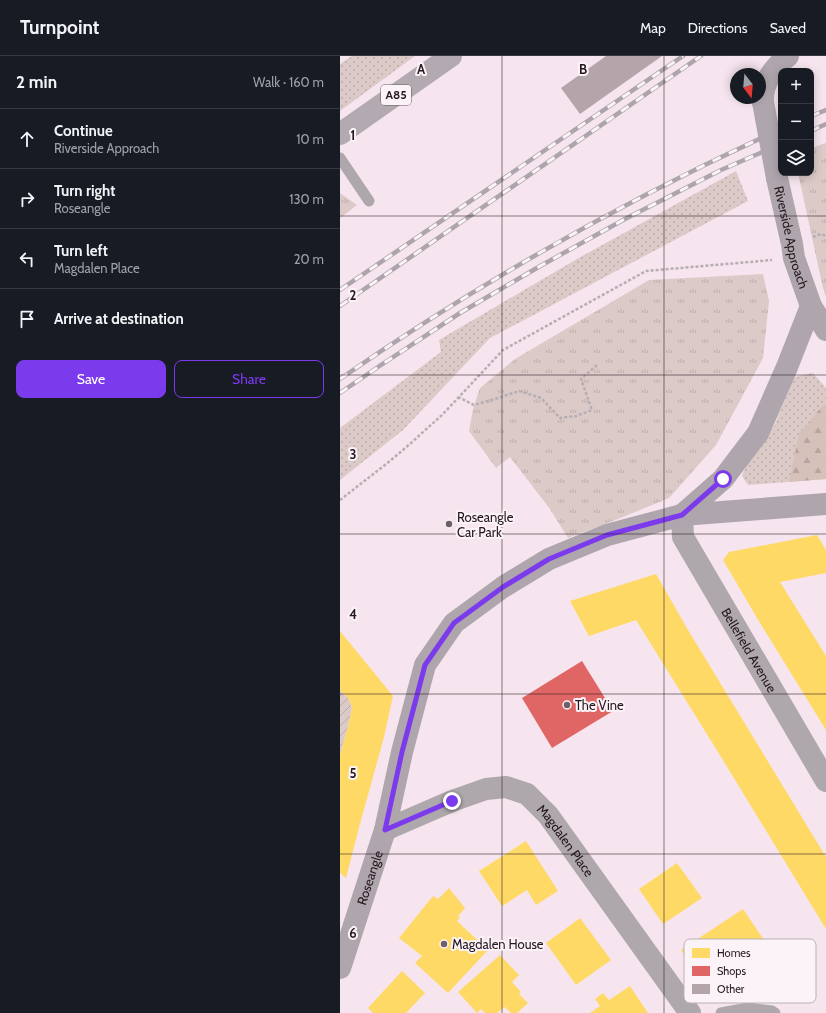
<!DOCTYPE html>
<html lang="en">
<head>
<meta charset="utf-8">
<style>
	:root { --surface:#171b24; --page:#242831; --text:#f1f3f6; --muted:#9ea1a6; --line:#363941; --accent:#7c3aed }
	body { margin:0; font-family:Cabin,sans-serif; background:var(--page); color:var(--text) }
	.controls { position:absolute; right:12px; top:12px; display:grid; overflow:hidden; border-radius:8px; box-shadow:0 2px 10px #0003 }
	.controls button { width:36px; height:36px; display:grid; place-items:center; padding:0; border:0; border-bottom:1px solid var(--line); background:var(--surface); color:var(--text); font:20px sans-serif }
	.compass { position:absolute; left:390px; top:12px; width:36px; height:36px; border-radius:50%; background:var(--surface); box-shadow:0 2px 10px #0003; rotate:164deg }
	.stop { position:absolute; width:12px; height:12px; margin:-9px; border:3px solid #7c3aed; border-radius:50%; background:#fff }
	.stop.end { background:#7c3aed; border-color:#fff; box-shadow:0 1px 4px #0008 }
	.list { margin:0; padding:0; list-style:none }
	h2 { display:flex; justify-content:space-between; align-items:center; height:52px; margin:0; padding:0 16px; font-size:17px }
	h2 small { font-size:13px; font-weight:400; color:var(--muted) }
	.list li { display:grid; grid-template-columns:26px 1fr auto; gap:12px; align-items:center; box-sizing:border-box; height:60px; padding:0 16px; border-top:1px solid var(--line) }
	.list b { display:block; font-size:15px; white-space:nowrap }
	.list p { margin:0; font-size:13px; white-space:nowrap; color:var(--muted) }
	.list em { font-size:13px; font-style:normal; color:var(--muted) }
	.actions { display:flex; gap:8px; padding:12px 16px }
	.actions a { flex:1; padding:9px 0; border:1px solid var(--accent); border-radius:8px; text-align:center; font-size:14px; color:var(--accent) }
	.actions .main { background:var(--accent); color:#fff }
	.icon { flex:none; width:22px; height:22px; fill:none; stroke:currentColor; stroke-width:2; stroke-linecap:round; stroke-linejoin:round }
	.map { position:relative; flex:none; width:486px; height:957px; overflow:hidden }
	header { display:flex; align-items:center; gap:24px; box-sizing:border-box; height:56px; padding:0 20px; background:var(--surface); border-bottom:1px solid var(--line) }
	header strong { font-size:19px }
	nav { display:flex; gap:22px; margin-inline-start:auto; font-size:14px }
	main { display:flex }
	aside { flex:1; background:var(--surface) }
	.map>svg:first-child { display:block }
</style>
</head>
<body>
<header>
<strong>Turnpoint</strong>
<nav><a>Map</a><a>Directions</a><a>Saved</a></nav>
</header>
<main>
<aside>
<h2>2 min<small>Walk · 160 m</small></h2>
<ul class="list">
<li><svg class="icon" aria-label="ahead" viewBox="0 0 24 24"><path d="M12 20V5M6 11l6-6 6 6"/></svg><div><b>Continue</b><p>Riverside Approach</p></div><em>10 m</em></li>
<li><svg class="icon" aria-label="right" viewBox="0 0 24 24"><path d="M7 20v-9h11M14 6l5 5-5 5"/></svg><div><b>Turn right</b><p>Roseangle</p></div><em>130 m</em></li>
<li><svg class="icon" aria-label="left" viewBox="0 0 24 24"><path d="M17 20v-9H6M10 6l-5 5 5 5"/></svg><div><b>Turn left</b><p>Magdalen Place</p></div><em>20 m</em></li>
<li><svg class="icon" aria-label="arrive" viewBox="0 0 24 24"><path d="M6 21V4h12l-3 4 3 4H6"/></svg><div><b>Arrive at destination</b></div></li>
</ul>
<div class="actions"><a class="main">Save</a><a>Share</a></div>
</aside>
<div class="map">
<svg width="486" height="957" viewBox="0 0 486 957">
	<defs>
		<pattern id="grass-dots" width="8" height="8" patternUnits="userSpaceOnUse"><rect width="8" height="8" fill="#dbcac8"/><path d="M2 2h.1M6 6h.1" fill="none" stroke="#bcadab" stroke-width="1.8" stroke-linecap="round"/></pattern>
		<pattern id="forest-firs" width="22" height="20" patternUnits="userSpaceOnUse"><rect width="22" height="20" fill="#d6c0ba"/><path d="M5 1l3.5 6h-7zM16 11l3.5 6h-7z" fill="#b8a49f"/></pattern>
		<pattern id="park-tufts" width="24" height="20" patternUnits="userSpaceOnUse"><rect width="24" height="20" fill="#dbcac8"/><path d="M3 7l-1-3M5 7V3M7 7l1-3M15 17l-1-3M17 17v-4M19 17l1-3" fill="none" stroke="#bcadab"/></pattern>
		<pattern id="garden-furrows" width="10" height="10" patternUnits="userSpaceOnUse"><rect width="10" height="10" fill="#dbcac8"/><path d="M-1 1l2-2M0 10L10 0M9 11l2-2" fill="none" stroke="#bcadab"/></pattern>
	</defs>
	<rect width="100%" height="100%" fill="#f6e5ee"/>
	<path fill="url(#grass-dots)" d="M12,0H75L0,55V8Z
		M396,115L408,145L150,282L63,374L0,424V372L101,296L99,284L237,203Z
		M473,317L486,332V423L408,429L402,420L408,404L434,370L454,321Z"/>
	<path fill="url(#forest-firs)" d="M483,349L486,351V423L449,426L459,378Z"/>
	<path fill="url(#park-tufts)" d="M486,87V241L483,232L458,117H471V92Z
		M0,137L17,149L0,162Z
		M423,218L429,245L423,302L376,389L329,442L283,461L228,482L210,453L170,401L156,412L129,375L133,353L140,332L175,303L309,224Z"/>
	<path fill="url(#garden-furrows)" d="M0,634L9,643L12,652L8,671L0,699Z"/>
	<path fill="#ffd966" d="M477,479L486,494V517L440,526L486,600V674L420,567L383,504L389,496Z
		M316,518L348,574L486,801V873L378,696L296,564L249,580L230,545Z
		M0,575L53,640L44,681L20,768L6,822L0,817V699L8,671L12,652L9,643L0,634Z
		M186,785L218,835L196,849L187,834L162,850L139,815Z
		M337,807L362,842L323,868L299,833Z
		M109,832L125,852L118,860L120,861L117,865L148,894L108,937L75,907L82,900L59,882L93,840L98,843Z
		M403,853L426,887L406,901L422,924L396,941L387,927L379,932L373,924L365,930L341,894Z
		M240,862L271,904L236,929L206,887Z
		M160,899L179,919L172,926L181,936L179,938L188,947L177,957H171L165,951L157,957H145L141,953L137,957L118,936Z
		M62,915L85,937L66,957H33L28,952Z
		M290,930L308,957H250L260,950L255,943L263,937L269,944Z"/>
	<path fill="#e06666" d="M242,605L273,655L212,692L182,642Z"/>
	<path fill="#b3a5a9" d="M266,0H322L240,58L221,32Z"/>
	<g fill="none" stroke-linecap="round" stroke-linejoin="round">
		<path stroke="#b6aeb3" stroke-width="2.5" stroke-dasharray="3 2" stroke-linecap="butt" d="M473,181L481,178L486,180
			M118,341L134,349L155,343L179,335L201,342L220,362L236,360L252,354L241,323L257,309
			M0,444L50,405L71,387L103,358L163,294L306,215L432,204"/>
		<path stroke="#aea8ad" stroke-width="11" d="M0,102L29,145
			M381,957L408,952L432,955L435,957"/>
		<g stroke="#aea8ad" stroke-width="22">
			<path id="s1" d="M342,459L343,481L486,725"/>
			<path id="s2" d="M45,774L112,745L146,733L166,731L187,738L208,759L350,957"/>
		</g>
		<g stroke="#afa6ad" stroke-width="22">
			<path d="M423,46C422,27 434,11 448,0"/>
			<path id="s3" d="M437,122L452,188L454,202L471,250L486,274"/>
			<path d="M342,459L383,423L418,377L447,311L471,250"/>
			<path id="s4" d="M0,912L45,774L62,696L85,609L114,567L163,531L209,503L267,479L342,459L486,448"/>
		</g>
		<path stroke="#b3aab1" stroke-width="22" d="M0,78L111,0"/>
		<g stroke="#ada5ab" stroke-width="4.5">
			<path id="rail" d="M471,60L486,54
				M471,75L486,68
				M0,234L343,0
				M0,250L361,0
				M0,323C139,227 287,143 441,73
				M0,337L41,309L120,257L202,209L285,163L381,114L441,88"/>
		</g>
		<use href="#rail" stroke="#fbf3f7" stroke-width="3" stroke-dasharray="9" stroke-linecap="butt"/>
		<path stroke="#afa6ad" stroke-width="22" d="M423,46L437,122"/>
	</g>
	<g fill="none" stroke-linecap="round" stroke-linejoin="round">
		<path stroke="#7c3aed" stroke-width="5" d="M112,745L45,774L62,696L85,609L114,567L163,531L209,503L267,479L342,459L383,423"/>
	</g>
	<path fill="none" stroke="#25181f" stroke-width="1" stroke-opacity="0.55" d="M162,0V957M324,0V957M0,160H486M0,319H486M0,478H486M0,638H486M0,798H486"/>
	<g fill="#6e6067" stroke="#fbf3f7" stroke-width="1.5">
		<circle cx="109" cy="468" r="4"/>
		<circle cx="227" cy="649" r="4"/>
		<circle cx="104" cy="888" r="4"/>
	</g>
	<g text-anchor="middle" stroke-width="4" stroke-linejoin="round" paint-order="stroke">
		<rect fill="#fbf3f7" stroke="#655a60" stroke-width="1" x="41" y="29" width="30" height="20" rx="3"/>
		<g font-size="12" font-weight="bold" fill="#25181f">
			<text x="56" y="43">A85</text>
		</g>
		<g font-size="13" fill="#25181f" stroke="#fbf3f7">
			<text dy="5" stroke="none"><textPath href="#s3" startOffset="61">Riverside Approach</textPath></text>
			<text dy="5" stroke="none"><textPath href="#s1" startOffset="153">Bellefield Avenue</textPath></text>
			<text dy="5" stroke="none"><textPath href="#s2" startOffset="212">Magdalen Place</textPath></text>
			<text dy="5" stroke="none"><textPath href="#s4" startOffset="95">Roseangle</textPath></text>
		</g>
		<g font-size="13" fill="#25181f" stroke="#fbf3f7" text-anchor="start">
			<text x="117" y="466">Roseangle<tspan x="117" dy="15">Car Park</tspan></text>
			<text x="235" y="654">The Vine</text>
			<text x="112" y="893">Magdalen House</text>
		</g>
	</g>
	<rect x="344" y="883" width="132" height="64" rx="6" fill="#fbf3f7" stroke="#bbb1b6" stroke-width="1"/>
	<rect x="352" y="892" width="18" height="10" fill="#ffd966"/>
	<rect x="352" y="910" width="18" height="10" fill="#e06666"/>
	<rect x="352" y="928" width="18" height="10" fill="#b3a5a9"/>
	<g font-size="11" fill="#25181f">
		<text x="377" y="901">Homes</text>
		<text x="377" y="919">Shops</text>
		<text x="377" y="937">Other</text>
	</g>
	<g font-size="13" text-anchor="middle" font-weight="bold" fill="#25181f" stroke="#fbf3f7" stroke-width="4" stroke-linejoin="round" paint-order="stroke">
		<text x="81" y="18">A</text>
		<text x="243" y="18">B</text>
		<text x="13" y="84">1</text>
		<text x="13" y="244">2</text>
		<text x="13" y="403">3</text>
		<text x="13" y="563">4</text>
		<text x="13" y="722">5</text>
		<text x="13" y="882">6</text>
	</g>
</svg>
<div class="controls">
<button>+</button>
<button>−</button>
<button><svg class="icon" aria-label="layers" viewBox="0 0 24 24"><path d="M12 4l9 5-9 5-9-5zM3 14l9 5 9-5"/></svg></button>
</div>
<svg class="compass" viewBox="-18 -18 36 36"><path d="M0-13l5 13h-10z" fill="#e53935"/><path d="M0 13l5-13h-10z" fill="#9ea1a6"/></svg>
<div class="stop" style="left:383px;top:423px"></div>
<div class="stop end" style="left:112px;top:745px"></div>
</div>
</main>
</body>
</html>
